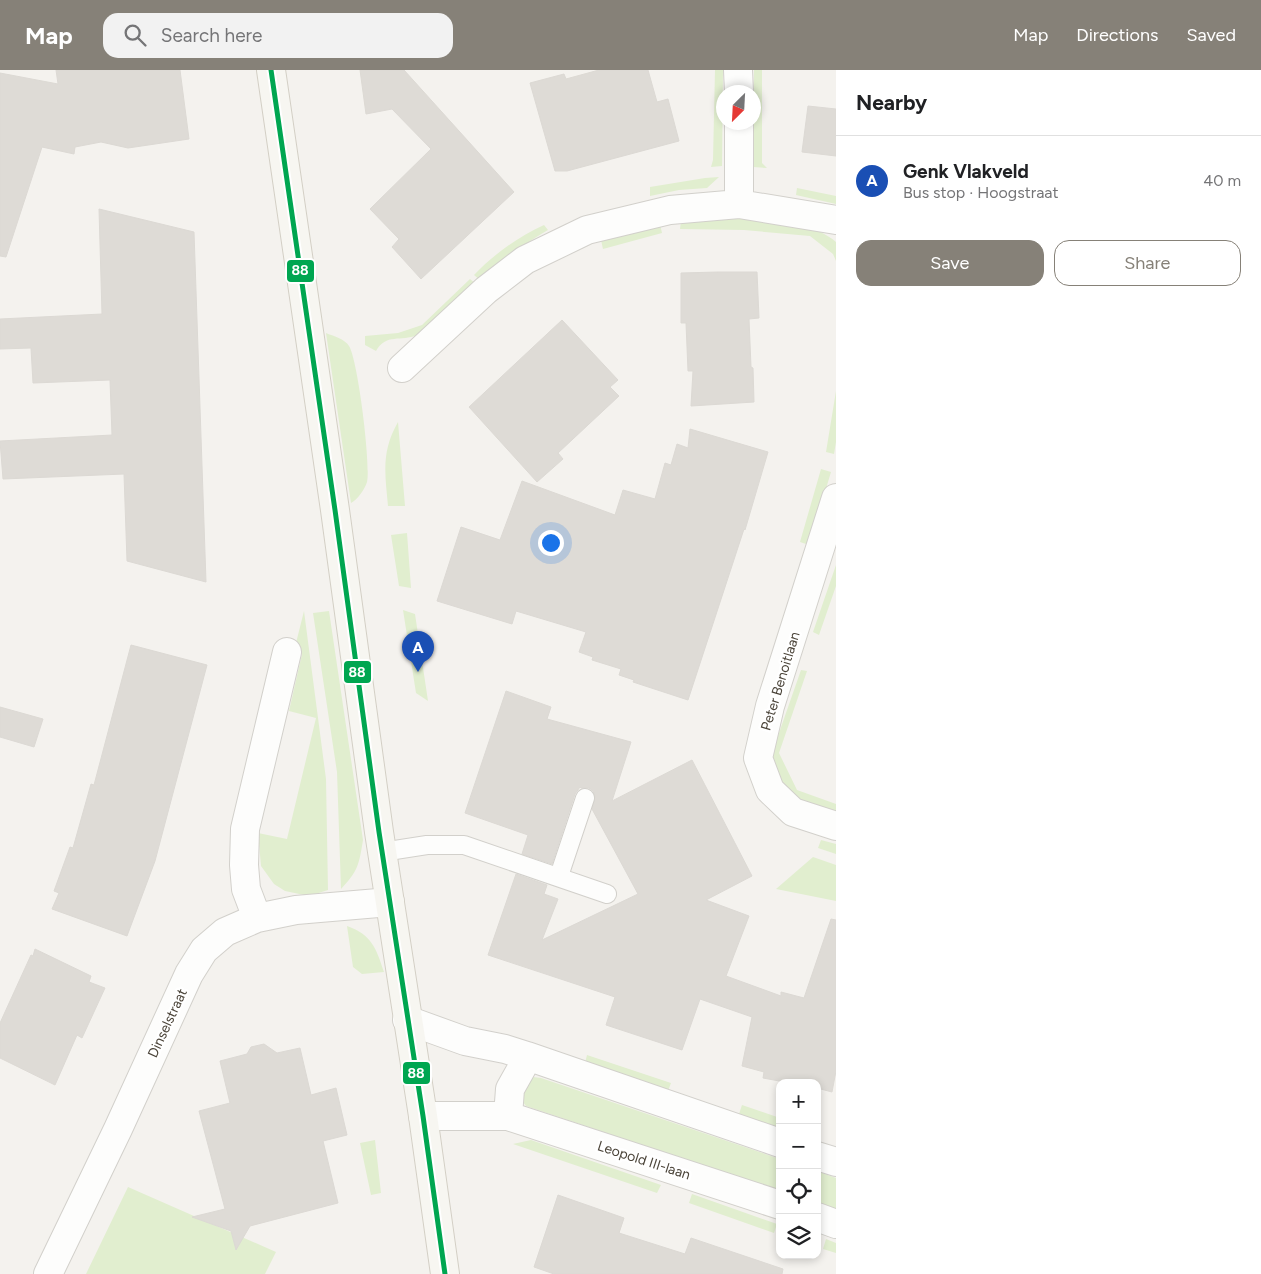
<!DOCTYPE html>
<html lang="en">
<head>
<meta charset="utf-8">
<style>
	:root { --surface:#fff; --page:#f2f2f2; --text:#202124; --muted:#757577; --line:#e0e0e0; --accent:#868178 }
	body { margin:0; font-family:Figtree,sans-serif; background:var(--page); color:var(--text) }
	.controls { position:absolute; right:15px; bottom:15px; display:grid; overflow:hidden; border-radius:10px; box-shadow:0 2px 8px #0003 }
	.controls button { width:45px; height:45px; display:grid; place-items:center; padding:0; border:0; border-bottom:1px solid var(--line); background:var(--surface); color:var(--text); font:25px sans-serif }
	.compass { position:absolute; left:716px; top:15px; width:45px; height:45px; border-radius:50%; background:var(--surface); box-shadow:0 2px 8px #0003; rotate:204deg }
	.you { position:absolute; left:550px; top:472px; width:18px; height:18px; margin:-12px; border:4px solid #fff; border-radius:50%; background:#1a73e8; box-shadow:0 0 0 8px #1a73e833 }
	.badge { display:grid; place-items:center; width:32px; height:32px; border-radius:50%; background:var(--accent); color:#fff; font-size:16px; font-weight:700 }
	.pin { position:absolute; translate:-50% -41px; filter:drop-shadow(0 1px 2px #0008) }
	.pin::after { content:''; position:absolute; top:26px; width:18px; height:15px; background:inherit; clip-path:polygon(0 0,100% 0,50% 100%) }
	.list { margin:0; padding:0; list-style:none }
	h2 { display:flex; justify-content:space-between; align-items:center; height:65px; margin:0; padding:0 20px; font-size:21px }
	h2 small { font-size:16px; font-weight:400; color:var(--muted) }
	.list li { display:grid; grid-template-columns:32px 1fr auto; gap:15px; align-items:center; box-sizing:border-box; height:90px; padding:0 20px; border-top:1px solid var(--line) }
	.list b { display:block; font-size:19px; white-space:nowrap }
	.list p { margin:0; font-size:16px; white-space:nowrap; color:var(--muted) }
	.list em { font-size:16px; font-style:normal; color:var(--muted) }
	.actions { display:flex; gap:10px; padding:15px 20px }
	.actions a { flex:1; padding:11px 0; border:1px solid var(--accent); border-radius:15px; text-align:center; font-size:18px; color:var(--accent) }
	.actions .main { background:var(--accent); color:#fff }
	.icon { flex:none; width:28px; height:28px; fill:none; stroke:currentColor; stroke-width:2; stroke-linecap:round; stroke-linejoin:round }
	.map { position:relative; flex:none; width:836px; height:1204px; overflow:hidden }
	header { display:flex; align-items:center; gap:30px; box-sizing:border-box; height:70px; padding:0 25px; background:var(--accent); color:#fff }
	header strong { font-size:24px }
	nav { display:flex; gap:28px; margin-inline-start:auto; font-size:18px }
	.search { width:350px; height:45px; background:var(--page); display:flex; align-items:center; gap:12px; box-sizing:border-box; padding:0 18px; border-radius:15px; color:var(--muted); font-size:19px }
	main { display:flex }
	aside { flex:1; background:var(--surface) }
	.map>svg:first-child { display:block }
</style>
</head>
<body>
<header>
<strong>Map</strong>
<div class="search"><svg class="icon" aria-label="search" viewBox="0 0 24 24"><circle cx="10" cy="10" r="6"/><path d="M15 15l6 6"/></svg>Search here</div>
<nav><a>Map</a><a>Directions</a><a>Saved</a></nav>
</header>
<main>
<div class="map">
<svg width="836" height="1204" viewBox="0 0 836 1204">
	<rect width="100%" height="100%" fill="#f4f2ee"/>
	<path fill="#e1eecf" d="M715,0H723L722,96L711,97L713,90Z
		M754,0H762V93L767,98L753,97Z
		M719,107L707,118L679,120L650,126V117L705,108Z
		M797,118L836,126V134L796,125Z
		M725,148C757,149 812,150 836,172V191L833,184L810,166L744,160L680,159L681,151Z
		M660,154L662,163L603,179L601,170Z
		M544,155L548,160C521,176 503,189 481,211L474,205C494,184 518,167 544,155Z
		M470,209L476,214C460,228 435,257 417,265C401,272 386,263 376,281L365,275V266L398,263L422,255Z
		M326,263C333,266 345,269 349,276C358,290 371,396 367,412C365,419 357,430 351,433Z
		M836,321V372L834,384L826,382Z
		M398,352L405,436H388C385,403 381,382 398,352Z
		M821,399L831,402L809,475L800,472Z
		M407,463L411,518L399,516L391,465Z
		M836,495V516L819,565L813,562Z
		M403,540L415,544L428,631L416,623Z
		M304,541L326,709L328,820L309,826L285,821L274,814L261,796L258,763L287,769L316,648L289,641L302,584L294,581Z
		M329,541L363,770C359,795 358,801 341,819L337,702L313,543Z
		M801,600L807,601L779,683L797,720L836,734V743L802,733L787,722L773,701L772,683Z
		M821,770L836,774V784L818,778Z
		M813,787L836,795V831L776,819Z
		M347,856C372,865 376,878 384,902L362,904L353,897Z
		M587,985L671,1013L668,1021L585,993Z
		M533,1007L541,1008L780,1089V1121L526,1036L520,1028Z
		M742,1035L780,1048V1058L739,1044Z
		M375,1070L381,1123L371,1125L360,1073Z
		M531,1070L661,1115L657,1123L513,1074Z
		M817,1101L836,1108V1140L817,1134Z
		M128,1117L276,1182L265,1204H86Z
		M692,1124L777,1154L774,1163L689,1133Z
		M826,1169L836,1173V1183L823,1179Z"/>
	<path fill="#dedbd6" stroke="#dcd9d4" d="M56,0H180L189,69L128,78L101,72L75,77L74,84L42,77L6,187L0,186V3L58,14Z
		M360,0H404L514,122L421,209L392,177L399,169L370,139L431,79L392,39L366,44Z
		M599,0H648L657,32L668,29L679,71L567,101H555L530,13L564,4L566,9Z
		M808,36L836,39V86L802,82Z
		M99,139L194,162L206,512L127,491L124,404L3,409L0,371L112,365L110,310L33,313L31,278L0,279V249L102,244Z
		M718,202H757L759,248L749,249L751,297L753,298L754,332L691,336L693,301H688L686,253H681V203Z
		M562,250L618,310L610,317L619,326L558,383L563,389L537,412L469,337Z
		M690,359L768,382L745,460L744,459L688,630L633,612L634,610L619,605L621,599L592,590L593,587L579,582L586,562L516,541L512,554L437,531L461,457L500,470L522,411L615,445L623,420L655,429L665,393L671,395L677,374L688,378Z
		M131,575L207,595L155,791L127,866L52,839L59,823L54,821L70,777L73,778L91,714L94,715Z
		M506,621L551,637L547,649L631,672L612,731L692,690L752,806L706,830L749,846L726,906L781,926V922L804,928L831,849L836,850V1001L832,1022L817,1018V1013H790L763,1008L764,1002L742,996L752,947L700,929L682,980L606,955L615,927L488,885L516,804L547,815L544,824L558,829L542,870L638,824L592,739L595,726L593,721L589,718H581L580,717L575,724L552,794L522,784L528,765L465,743Z
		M0,637L43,649L34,677L0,667Z
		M35,879L91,906L89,912L105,918L82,968L77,965L55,1015L0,988V953L31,885L33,886Z
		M264,974L277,983L300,978L311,1025L336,1018L347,1065L323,1071L338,1133L250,1156L236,1180L231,1161L192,1147L225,1139L199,1041L230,1033L220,991L247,984L251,977Z
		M558,1125L624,1148L619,1163L685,1184L691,1168L783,1199L782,1204H554L534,1197Z"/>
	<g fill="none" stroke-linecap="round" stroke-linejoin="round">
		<g stroke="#d2d0cb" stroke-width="20">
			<path id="lane" d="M382,782L427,775H464L607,824
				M559,806L585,728"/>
		</g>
		<g stroke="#d2d0cb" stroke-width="30">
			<path id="street" d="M738,0L739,22
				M739,52V134
				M402,298L486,220L525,190L587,160L670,140L739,134L836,150
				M836,428L770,636L758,688L770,720L793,742L836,756
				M257,848L246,819L244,795L245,759L287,582
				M407,950L465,971L505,979L527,986L780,1073
				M423,1046H508L780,1135
				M508,1046L510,1019L528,987
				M817,1086L836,1092
				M817,1147L836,1154
				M48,1204L118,1059L189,904L204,880L225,862L257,848L296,840L390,832"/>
		</g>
		<g stroke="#d3cfc5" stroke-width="30">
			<path id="secondary" d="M271,0L335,440L379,762L423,1046L445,1204"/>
		</g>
		<use href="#lane" stroke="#fdfdfc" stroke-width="18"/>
		<use href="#street" stroke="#fdfdfc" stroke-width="28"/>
		<use href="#secondary" stroke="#f7f6f1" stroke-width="28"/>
		<g stroke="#fff" stroke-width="9">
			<path id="bus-1" d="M271,0L335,440L379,762L423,1046L445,1204"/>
		</g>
		<use href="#bus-1" stroke="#00a651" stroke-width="5"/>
	</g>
	<g text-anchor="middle" stroke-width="5" stroke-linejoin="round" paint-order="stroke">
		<g font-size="14" fill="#4b4439" stroke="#fff">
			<text transform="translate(780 611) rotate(-73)" y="5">Peter Benoitlaan</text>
			<text transform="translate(167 953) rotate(-65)" y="5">Dinselstraat</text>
			<text transform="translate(644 1090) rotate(18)" y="5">Leopold III-laan</text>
		</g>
	</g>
	<g stroke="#fff" stroke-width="2">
		<rect x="286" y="189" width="29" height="24" rx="5" fill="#00a651"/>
		<rect x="343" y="590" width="29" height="24" rx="5" fill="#00a651"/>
		<rect x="402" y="991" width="29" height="24" rx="5" fill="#00a651"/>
	</g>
	<g font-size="14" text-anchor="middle" font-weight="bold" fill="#fff">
		<text x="300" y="205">88</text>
		<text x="357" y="607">88</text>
		<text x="416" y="1008">88</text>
	</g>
</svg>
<div class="controls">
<button>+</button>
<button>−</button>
<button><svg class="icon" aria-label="locate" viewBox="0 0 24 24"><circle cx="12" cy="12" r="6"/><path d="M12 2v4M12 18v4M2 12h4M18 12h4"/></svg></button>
<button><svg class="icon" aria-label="layers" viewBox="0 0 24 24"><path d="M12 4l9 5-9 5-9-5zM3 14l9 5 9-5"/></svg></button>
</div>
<svg class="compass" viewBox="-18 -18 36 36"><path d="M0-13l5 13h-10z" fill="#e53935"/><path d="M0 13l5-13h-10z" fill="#757577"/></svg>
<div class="you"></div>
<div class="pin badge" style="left:418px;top:602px;background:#1a4fb4">A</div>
</div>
<aside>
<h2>Nearby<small></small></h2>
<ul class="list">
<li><span class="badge" style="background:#1a4fb4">A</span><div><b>Genk Vlakveld</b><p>Bus stop · Hoogstraat</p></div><em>40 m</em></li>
</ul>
<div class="actions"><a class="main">Save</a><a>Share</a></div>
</aside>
</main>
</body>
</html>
